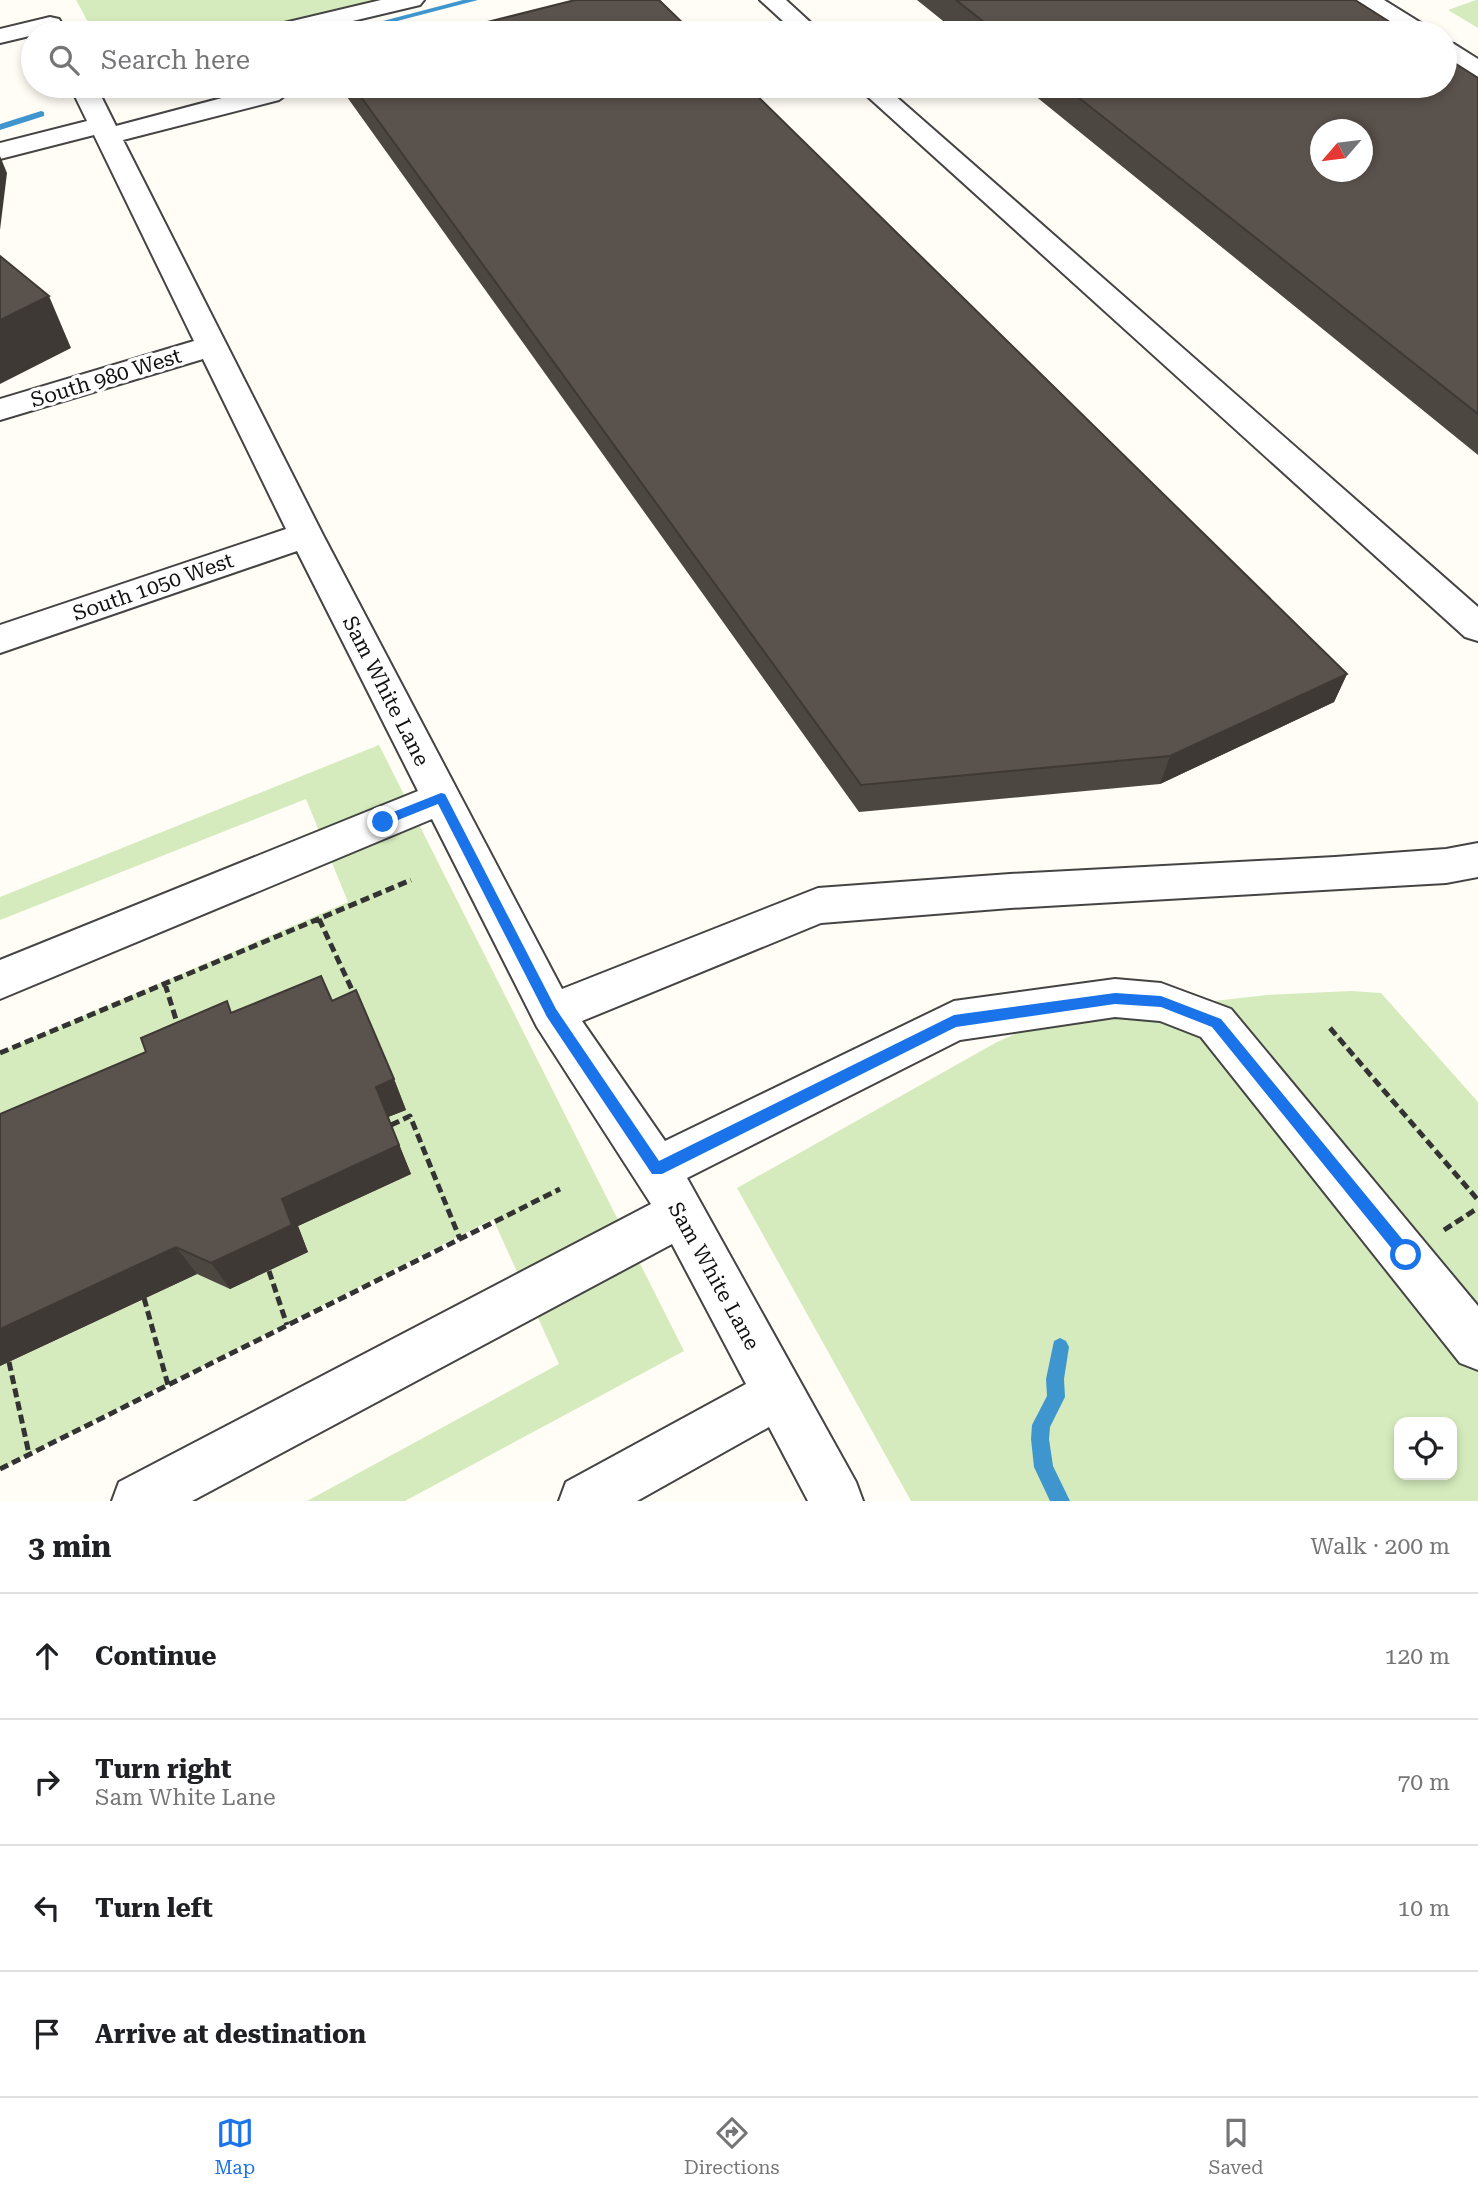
<!DOCTYPE html>
<html lang="en">
<head>
<meta charset="utf-8">
<style>
	:root { --surface:#fff; --page:#f6f6f6; --text:#202124; --muted:#757577; --line:#e0e0e0; --accent:#1a73e8 }
	body { margin:0; font-family:"Roboto Serif",serif; background:var(--page); color:var(--text) }
	.controls { position:absolute; right:21px; bottom:21px; display:grid; overflow:hidden; border-radius:14px; box-shadow:0 4px 10px #0003 }
	.controls button { width:63px; height:63px; display:grid; place-items:center; padding:0; border:0; border-bottom:2px solid var(--line); background:var(--surface); color:var(--text); font:35px sans-serif }
	.compass { position:absolute; left:1310px; top:119px; width:63px; height:63px; border-radius:50%; background:var(--surface); box-shadow:0 4px 10px #0003; rotate:242deg }
	.stop { position:absolute; width:21px; height:21px; margin:-16px; border:5px solid #1a73e8; border-radius:50%; background:#fff }
	.stop.end { background:#1a73e8; border-color:#fff; box-shadow:0 2px 7px #0008 }
	.list { margin:0; padding:0; list-style:none }
	h2 { display:flex; justify-content:space-between; align-items:center; height:91px; margin:0; padding:0 28px; font-size:30px }
	h2 small { font-size:23px; font-weight:400; color:var(--muted) }
	.list li { display:grid; grid-template-columns:46px 1fr auto; gap:21px; align-items:center; box-sizing:border-box; height:126px; padding:0 28px; border-top:2px solid var(--line) }
	.list b { display:block; font-size:26px; white-space:nowrap }
	.list p { margin:0; font-size:23px; white-space:nowrap; color:var(--muted) }
	.list em { font-size:23px; font-style:normal; color:var(--muted) }
	.icon { flex:none; width:38px; height:38px; fill:none; stroke:currentColor; stroke-width:2; stroke-linecap:round; stroke-linejoin:round }
	.map { position:relative; flex:none; width:1478px; height:1501px; overflow:hidden }
	.search { position:absolute; background:var(--surface); box-shadow:0 4px 10px #0003; left:21px; right:21px; top:21px; height:77px; display:flex; align-items:center; gap:18px; box-sizing:border-box; padding:0 24px; border-radius:38px; color:var(--muted); font-size:26px }
	.sheet { height:595px; background:var(--surface) }
	nav { display:flex; justify-content:space-around; align-items:center; box-sizing:border-box; height:98px; border-top:2px solid var(--line); background:var(--surface); font-size:19px; color:var(--muted) }
	nav a { display:grid; justify-items:center; gap:4px }
	nav .on { color:var(--accent) }
	.map>svg:first-child { display:block }
</style>
</head>
<body>
<div class="map">
<svg width="1478" height="1501" viewBox="0 0 1478 1501">
	<rect width="100%" height="100%" fill="#fffdf5"/>
	<path fill="#d5ebbd" fill-rule="evenodd" d="M76,0H378L240,33H94Z
		M1478,0V28L1448,10L1476,0Z
		M379,745L684,1351L405,1501H307L559,1364L493,1219L0,1469V1366L197,1274L230,1289L308,1252L298,1226L0,1154V1052L348,902L306,799L0,920V897Z
		M1351,991L1381,993L1478,1102V1501H911L737,1188L997,1042L1093,1000L1196,1003L1267,995ZM1399,1422H1452V1475H1399Z"/>
	<g fill="none" stroke-linecap="round" stroke-linejoin="round">
		<path fill="#3f96cf" fill-rule="evenodd" d="M463,0H478L351,33H337Z
			M120,86H136L122,91L117,88Z
			M41,111L44,112V116L0,130V124Z
			M1060,1338L1066,1341L1069,1347L1064,1379L1065,1397L1050,1427L1049,1439L1053,1466L1070,1501H1050L1034,1467L1031,1439L1032,1425L1047,1396L1046,1379L1054,1341Z"/>
		<g stroke="#444" stroke-width="4">
			<path id="minor" d="M381,0H424L420,5L302,33H260L263,28Z
				M760,0H786L822,33H796Z
				M1355,0H1384L1429,28L1432,33H1403L1359,5Z
				M50,17L59,19L62,24L59,29L0,43V29Z
				M1445,42L1454,44L1478,59V78L1469,75L1445,60Z
				M70,86H96L116,126L267,86H298L279,100L123,140L323,535L562,989L818,888L1010,874L1335,857L1446,849L1478,843V877L1446,883L1010,908L821,923L582,1021L665,1141L954,1001L1115,979L1161,983L1231,1009L1478,1306V1370L1460,1363L1201,1037L1160,1021L1115,1017L960,1040L687,1178L856,1482L863,1501H808L769,1427L637,1501H559L566,1482L746,1384L672,1244L192,1501H112L119,1482L651,1204L537,1027L432,819L0,999V960L418,791L297,551L0,653V625L286,529L203,359L0,420V399L194,341L94,135L0,159V143L87,121Z
				M856,86H884L1478,607V641L1465,637Z"/>
		</g>
		<path stroke="#333" stroke-width="5" stroke-dasharray="9 4.5" stroke-linecap="butt" d="M319,919L354,994
			M165,984L178,1026
			M1330,1028L1478,1200
			M0,1053L411,880
			M391,1125L410,1116L460,1239
			M1444,1230L1478,1208
			M269,1271L287,1325
			M144,1298L168,1385
			M9,1362L29,1454
			M0,1469L560,1189"/>
		<use href="#minor" fill="#fff" fill-rule="evenodd"/>
	</g>
	<path fill="#4d4742" d="M917,0H1355L1407,33H958Z
		M1478,78V455L1023,86H1445Z
		M341,86H747L1347,674L1334,702L1160,784L859,812L342,90Z
		M332,1001L394,1079L406,1110L388,1117L411,1174L298,1226L308,1252L230,1289L197,1274L0,1366V1114L146,1052L233,1013Z"/>
	<path fill="#3f3936" d="M0,156L7,173L0,230Z
		M49,296L71,348L0,384V320Z
		M1347,674L1334,702L1160,784L1170,756Z
		M394,1079L406,1110L388,1117L411,1174L298,1226L308,1252L230,1289L211,1263L282,1199L376,1087Z
		M176,1247L197,1274L0,1366V1329Z"/>
	<path fill="#5a524d" stroke="#3f3936" stroke-width="2" fill-rule="evenodd" d="M575,0H659L693,33H444Z
		M956,0H1355L1407,33H998Z
		M1445,57L1478,78V414L1064,86H1445ZM1320,130H1362V172H1320Z
		M353,86H747L1347,674L1170,756L861,785Z
		M0,256L49,296L0,320Z
		M321,976L332,1001L356,990L394,1079L376,1087L399,1145L282,1199L292,1225L211,1263L176,1247L0,1329V1114L146,1052L141,1038L227,1001L231,1013Z"/>
	<path fill="#1a73e8" d="M441,793L445,794L556,1009L659,1161L954,1015L1115,993L1161,996L1221,1019L1411,1250V1260H1401L1212,1027L1161,1007L1115,1004L956,1027L662,1174H652L547,1017L438,804L383,826L377,822L378,818Z"/>
	<g text-anchor="middle" stroke-width="7" stroke-linejoin="round" paint-order="stroke">
		<g font-size="21" fill="#111" stroke="#fff">
			<text transform="translate(106 378) rotate(-17)" y="7">South 980 West</text>
			<text transform="translate(153 587) rotate(-19)" y="7">South 1050 West</text>
			<text transform="translate(386 691) rotate(63)" y="7">Sam White Lane</text>
			<text transform="translate(714 1276) rotate(61)" y="7">Sam White Lane</text>
		</g>
	</g>
</svg>
<div class="controls">
<button><svg class="icon" aria-label="locate" viewBox="0 0 24 24"><circle cx="12" cy="12" r="6"/><path d="M12 2v4M12 18v4M2 12h4M18 12h4"/></svg></button>
</div>
<svg class="compass" viewBox="-18 -18 36 36"><path d="M0-13l5 13h-10z" fill="#e53935"/><path d="M0 13l5-13h-10z" fill="#757577"/></svg>
<div class="stop" style="left:1406px;top:1255px"></div>
<div class="stop end" style="left:383px;top:822px"></div>
<div class="search"><svg class="icon" aria-label="search" viewBox="0 0 24 24"><circle cx="10" cy="10" r="6"/><path d="M15 15l6 6"/></svg>Search here</div>
</div>
<section class="sheet">
<h2>3 min<small>Walk · 200 m</small></h2>
<ul class="list">
<li><svg class="icon" aria-label="ahead" viewBox="0 0 24 24"><path d="M12 20V5M6 11l6-6 6 6"/></svg><div><b>Continue</b></div><em>120 m</em></li>
<li><svg class="icon" aria-label="right" viewBox="0 0 24 24"><path d="M7 20v-9h11M14 6l5 5-5 5"/></svg><div><b>Turn right</b><p>Sam White Lane</p></div><em>70 m</em></li>
<li><svg class="icon" aria-label="left" viewBox="0 0 24 24"><path d="M17 20v-9H6M10 6l-5 5 5 5"/></svg><div><b>Turn left</b></div><em>10 m</em></li>
<li><svg class="icon" aria-label="arrive" viewBox="0 0 24 24"><path d="M6 21V4h12l-3 4 3 4H6"/></svg><div><b>Arrive at destination</b></div></li>
</ul>
</section>
<nav>
<a class="on"><svg class="icon" aria-label="map" viewBox="0 0 24 24"><path d="M3 6l6-2 6 2 6-2v14l-6 2-6-2-6 2zM9 4v14M15 6v14"/></svg>Map</a>
<a><svg class="icon" aria-label="directions" viewBox="0 0 24 24"><path d="M12 3l9 9-9 9-9-9zM9 14v-3h6M13 9l2 2-2 2"/></svg>Directions</a>
<a><svg class="icon" aria-label="saved" viewBox="0 0 24 24"><path d="M7 4h10v16l-5-4-5 4z"/></svg>Saved</a>
</nav>
</body>
</html>
